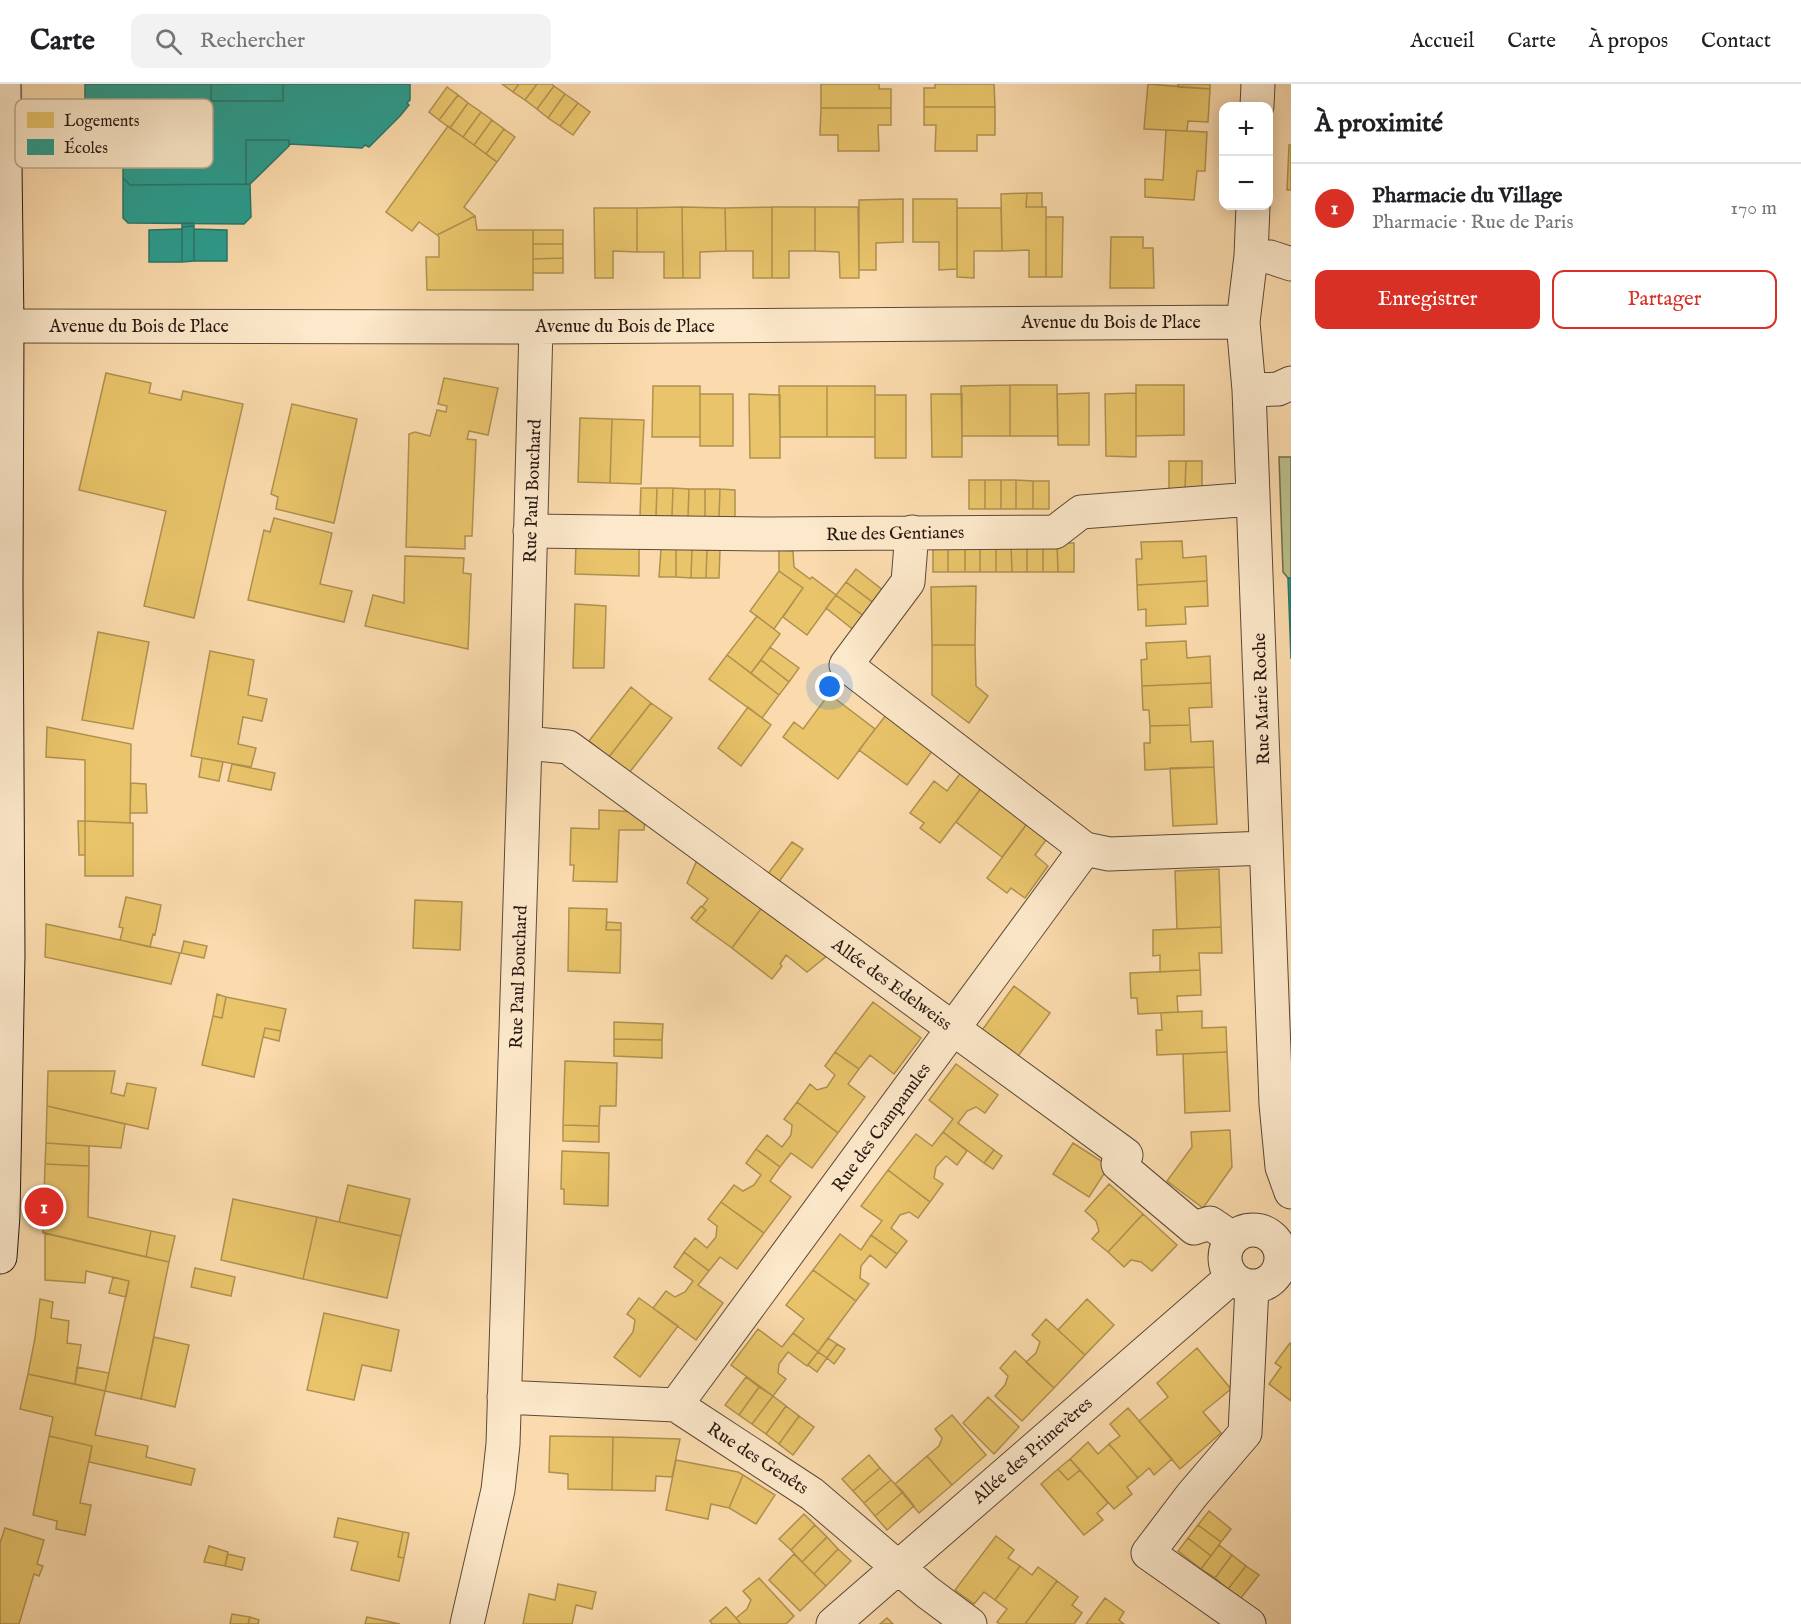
<!DOCTYPE html>
<html lang="fr">
<head>
<meta charset="utf-8">
<style>
	:root { --surface:#fff; --page:#f2f2f2; --text:#202124; --muted:#757577; --line:#e0e0e0; --accent:#d93025 }
	body { margin:0; font-family:"IM FELL English",serif; background:var(--page); color:var(--text) }
	.controls { position:absolute; right:18px; top:18px; display:grid; overflow:hidden; border-radius:12px; box-shadow:0 3px 15px #0003 }
	.controls button { width:54px; height:54px; display:grid; place-items:center; padding:0; border:0; border-bottom:2px solid var(--line); background:var(--surface); color:var(--text); font:30px sans-serif }
	.you { position:absolute; left:830px; top:603px; width:21px; height:21px; margin:-15px; border:4px solid #fff; border-radius:50%; background:#1a73e8; box-shadow:0 0 0 9px #1a73e833 }
	.badge { display:grid; place-items:center; width:39px; height:39px; border-radius:50%; background:var(--accent); color:#fff; font-size:20px; font-weight:700 }
	.pin { position:absolute; translate:-50% -50%; border:3px solid #fff; box-shadow:0 2px 6px #0006 }
	.list { margin:0; padding:0; list-style:none }
	h2 { display:flex; justify-content:space-between; align-items:center; height:78px; margin:0; padding:0 24px; font-size:26px }
	h2 small { font-size:20px; font-weight:400; color:var(--muted) }
	.list li { display:grid; grid-template-columns:39px 1fr auto; gap:18px; align-items:center; box-sizing:border-box; height:90px; padding:0 24px; border-top:2px solid var(--line) }
	.list b { display:block; font-size:22px; white-space:nowrap }
	.list p { margin:0; font-size:20px; white-space:nowrap; color:var(--muted) }
	.list em { font-size:20px; font-style:normal; color:var(--muted) }
	.actions { display:flex; gap:12px; padding:18px 24px }
	.actions a { flex:1; padding:14px 0; border:2px solid var(--accent); border-radius:12px; text-align:center; font-size:21px; color:var(--accent) }
	.actions .main { background:var(--accent); color:#fff }
	.icon { flex:none; width:33px; height:33px; fill:none; stroke:currentColor; stroke-width:2; stroke-linecap:round; stroke-linejoin:round }
	.map { position:relative; flex:none; width:1291px; height:1540px; overflow:hidden }
	header { display:flex; align-items:center; gap:36px; box-sizing:border-box; height:84px; padding:0 30px; background:var(--surface); border-bottom:2px solid var(--line) }
	header strong { font-size:28px }
	nav { display:flex; gap:33px; margin-inline-start:auto; font-size:21px }
	.search { width:420px; height:54px; background:var(--page); display:flex; align-items:center; gap:15px; box-sizing:border-box; padding:0 21px; border-radius:12px; color:var(--muted); font-size:22px }
	main { display:flex }
	aside { flex:1; background:var(--surface) }
	.map>svg:first-child { display:block }
</style>
</head>
<body>
<header>
<strong>Carte</strong>
<div class="search"><svg class="icon" aria-label="search" viewBox="0 0 24 24"><circle cx="10" cy="10" r="6"/><path d="M15 15l6 6"/></svg>Rechercher</div>
<nav><a>Accueil</a><a>Carte</a><a>À propos</a><a>Contact</a></nav>
</header>
<main>
<div class="map">
<svg width="1291" height="1540" viewBox="0 0 1291 1540">
	<rect width="100%" height="100%" fill="#fbdbad"/>
	<filter id="stains"><feTurbulence type="fractalNoise" baseFrequency=".00333" numOctaves="4"/><feColorMatrix values="0 0 0 0 .2 0 0 0 0 .09 0 0 0 0 .02 0 0 0 .5 -.17"/></filter>
	<radialGradient id="worn" r=".72"><stop offset=".6" stop-color="#630" stop-opacity="0"/><stop offset="1" stop-color="#630" stop-opacity=".3"/></radialGradient>
	<path fill="#bac18e" stroke="#706d50" stroke-width="1.5" d="M1279,373H1291V494H1288L1283,488Z"/>
	<path fill="#e9c46a" stroke="#af9150" stroke-width="1.5" d="M502,0H519L513,8Z
		M519,0H537L525,16L513,8Z
		M537,0H552L554,2L537,25L525,16Z
		M821,0H879V5H891V24H821Z
		M935,0H994L995,23H924V4H935Z
		M1148,0L1210,5L1208,38L1188,37L1187,47L1144,45Z
		M1178,0H1210V5L1178,3Z
		M554,2L565,10L548,34L537,25Z
		M447,3L458,11L439,36L429,28Z
		M565,10L578,19L560,42L548,34Z
		M458,11L468,19L450,44L439,36Z
		M468,19L481,28L463,53L450,44Z
		M578,19L590,28L573,51L560,42Z
		M924,23H995V51H977V67H935L936,41H924Z
		M821,24H891V41H878L879,67H838V51H820Z
		M481,28L492,36L474,61L463,53Z
		M492,36L504,45L486,70L474,61Z
		M448,42L497,78L464,123L475,132L437,151L419,138L412,147L386,128Z
		M504,45L515,53L497,78L486,70Z
		M1166,46L1207,48L1205,87H1197L1194,116L1145,113V95L1163,96Z
		M1289,61H1291V106H1287Z
		M1027,109L1026,123H1046V193H1029V166L1002,167L1001,110Z
		M1027,109H1042V123H1026Z
		M903,115V158L876,159V186H859V116Z
		M913,115H957V185L939,186V158H913Z
		M682,123L725,124L726,167L700,168V194H683Z
		M682,123L683,194H664V168H637V124Z
		M772,123H815V167H789V194H772Z
		M772,123V194H753V167H726L725,124Z
		M815,123H858L859,194H840L839,168L815,167Z
		M594,124H637V168L613,167V194H595Z
		M957,124H1001L1002,167H974V194L957,193Z
		M475,132L477,146H533V206H427L426,173H439V153L437,151Z
		M1046,133H1063L1062,193H1046Z
		M533,146H563V160H533Z
		M1111,153H1143V164H1153L1154,204H1110Z
		M533,160H563V174L533,175Z
		M563,174V189H533V175Z
		M106,289L151,299L149,309L181,316L183,307L243,320L194,534L144,522L166,427L79,406Z
		M444,294L498,304L488,351L469,347L467,355L476,356L472,452H465V465L406,463L409,350L415,348L430,352L437,326L446,328L447,322L438,320Z
		M1010,301V352H962L961,302Z
		M1010,301H1057L1058,352H1010Z
		M1136,301H1184V351L1136,352Z
		M653,302H700V353H652Z
		M779,302H827V353H780Z
		M827,302H875V353H827Z
		M1089,309V361H1058L1057,310Z
		M1136,309V373L1106,372L1105,310Z
		M700,310H733V362H700Z
		M749,310L780,311V374H750Z
		M931,310H962V373H932Z
		M875,311H906V374H875Z
		M292,320L357,335L334,439L276,425L278,413L271,410Z
		M580,334L612,335L610,399L578,398Z
		M612,335L644,336L641,400L610,399Z
		M1169,377H1186L1185,405H1169Z
		M1186,377H1202V405H1185Z
		M969,396H985V425H969Z
		M985,396H1001V425H985Z
		M1001,396H1016V425H1001Z
		M1016,396L1033,397V425H1016Z
		M1033,397H1049V425H1033Z
		M641,404H657L656,432H640Z
		M657,404H673L672,432H656Z
		M673,404L689,405L688,433L672,432Z
		M689,405H705V434L688,433Z
		M705,405H720L719,434H705Z
		M720,405L735,406V434H719Z
		M274,434L332,449L320,500L352,507L344,538L248,516L264,446L270,448Z
		M1182,457L1183,474L1206,472L1207,497L1137,501L1136,475H1142L1141,458Z
		M576,459L639,461V492L575,490Z
		M933,459H948V488H933Z
		M948,459H965V488H948Z
		M965,459H980V488H965Z
		M980,459H996V488H980Z
		M996,459H1011L1012,488H996Z
		M1011,459H1027V488H1012Z
		M1027,459H1043V488H1027Z
		M1043,459H1057L1058,488H1043Z
		M1057,459H1074V488H1058Z
		M661,465H676V493H659Z
		M676,465H692L691,494L676,493Z
		M692,465L707,466L706,494H691Z
		M707,466H720L719,494H706Z
		M779,466L793,467L794,483L810,495L812,493L836,511L807,551L783,533L803,504L779,487Z
		M405,472L464,474L463,489L471,490L468,565L365,542L373,511L404,519Z
		M856,485L884,507L875,520L846,498Z
		M779,487L803,504L774,545L750,527Z
		M1207,497L1208,522L1185,523L1186,540L1146,542V525L1138,526L1137,501Z
		M846,498L875,520L865,533L836,511Z
		M976,502L975,561H932L931,503Z
		M836,511L865,533L855,547L826,524Z
		M575,520L606,522L604,584H573Z
		M757,532L780,550L751,589L727,571Z
		M98,548L149,558L133,645L82,636Z
		M1186,557L1187,574L1210,572L1211,599L1142,602L1141,576L1147,575L1146,559Z
		M932,561H975L976,602L988,612L969,639L932,611Z
		M770,563L799,584L789,598L761,576Z
		M210,567L254,576L248,611L267,615L262,637L243,633L238,660L256,664L251,683L191,672Z
		M727,571L779,611L762,634L709,595Z
		M761,576L789,598L779,611L751,589Z
		M1211,599L1212,623L1189,624L1190,641L1150,642L1149,626H1143L1142,602Z
		M631,603L651,619L609,673L589,657Z
		M829,610L875,645L838,695L783,653L794,638L803,645Z
		M651,619L672,634L629,689L609,673Z
		M748,623L771,641L741,682L718,664Z
		M886,631L933,666L907,701L859,666Z
		M1190,641L1191,658L1213,657L1214,683L1145,686L1144,659H1150V642Z
		M47,643L131,660L130,739L85,737V676L46,673Z
		M202,674L223,678L219,697L199,693Z
		M232,680L275,689L271,706L228,697Z
		M1214,683L1217,740L1173,742L1170,684Z
		M962,687L982,703L940,759L920,744L924,739L910,729L934,697L947,707Z
		M131,699L146,700L147,729H130Z
		M982,703L1029,737L1002,773L956,738Z
		M599,726L637,728L645,734L644,746H619L617,798L573,797L574,781H570L571,744L599,745Z
		M78,737H85V771H79Z
		M85,737L133,739V792H85Z
		M1029,737L1049,752L1035,771L1048,782L1025,814L1011,804L1007,809L987,794Z
		M792,758L803,765L778,799L767,791Z
		M698,774L763,822L732,864L696,838L706,826L702,823L708,815L687,799Z
		M1219,785L1221,843L1177,845L1175,787Z
		M126,813L161,821L155,851L153,850L150,863L120,856L123,844L119,843Z
		M415,816L462,818L460,866L413,864Z
		M701,822L706,826L696,838L691,834Z
		M763,822L828,871L807,888L786,871L780,880L782,882L772,895L732,864Z
		M569,824L607,825L606,846H621L620,889L568,887Z
		M607,838L621,839V846H606Z
		M46,840L180,869L171,900L45,873Z
		M1221,843L1222,869H1199L1200,886L1160,888V871L1153,872V846Z
		M184,857L207,862L204,874L181,869Z
		M1200,886L1201,911L1177,912L1178,928L1138,930L1137,914H1131L1130,889Z
		M1014,902L1050,929L1015,976L980,949Z
		M217,910L226,913L222,934L213,932Z
		M226,913L286,925L281,947L265,944L254,993L202,981L213,932L222,934Z
		M873,918L921,954L894,990L870,971L859,985L835,968Z
		M1202,927V944L1226,943L1227,968L1157,971L1156,946H1162L1161,929Z
		M614,938L663,940L662,956L614,955Z
		M265,944L281,947L279,957L263,953Z
		M614,955L662,956V974L614,972Z
		M835,968L859,985L848,1000L865,1013L838,1049L797,1018L810,1000L817,1006L827,1003L835,991L825,982Z
		M1227,968L1230,1027L1185,1029L1183,970Z
		M565,977L617,979L616,1022H600L599,1042L563,1041Z
		M956,980L998,1011L985,1029L976,1023L967,1027L958,1039L994,1066L984,1079L943,1048L953,1035L929,1016Z
		M48,987H115L111,1009L124,1012L127,999L156,1004L148,1045L47,1022Z
		M797,1018L838,1049L812,1084L791,1069L780,1083L756,1065L767,1051L782,1063L791,1051L792,1041L784,1035Z
		M47,1022L125,1040L121,1064L46,1059Z
		M563,1041L599,1042V1058L563,1057Z
		M1230,1046L1232,1083L1203,1124L1167,1097L1192,1063L1191,1048Z
		M943,1048L967,1067L957,1081L946,1072L936,1083L934,1094L943,1100L930,1118L888,1086L916,1050L932,1062Z
		M46,1059L89,1062V1082L45,1080Z
		M1073,1059L1109,1082L1089,1113L1053,1090Z
		M756,1065L780,1083L770,1097L791,1113L764,1149L721,1118L734,1101L743,1107L754,1101L761,1091L746,1079Z
		M994,1066L1002,1072L993,1085L984,1079Z
		M562,1067L609,1069L608,1122L564,1120V1105H561Z
		M45,1080L89,1082L88,1133L151,1147L146,1173L43,1149Z
		M888,1086L930,1118L918,1134L909,1128L900,1131L891,1144L907,1157L897,1170L871,1151L882,1137L861,1122Z
		M1109,1100L1143,1130L1108,1168L1092,1155L1099,1147L1096,1137L1085,1127Z
		M348,1101L410,1115L401,1152L339,1138Z
		M233,1115L317,1133L303,1195L221,1176Z
		M721,1118L764,1149L737,1185L720,1173L709,1187L684,1168L695,1154L707,1164L716,1153L717,1142L708,1135Z
		M1143,1130L1177,1161L1152,1187L1141,1178L1131,1176L1124,1183L1108,1168Z
		M317,1133L401,1152L387,1214L303,1195Z
		M151,1147L175,1152L169,1178L146,1173Z
		M45,1149L169,1178L141,1315L105,1307L129,1197L86,1187L85,1199L45,1196Z
		M840,1150L861,1166L871,1151L897,1170L886,1184L870,1171L861,1182L860,1194L869,1200L856,1217L813,1186Z
		M684,1168L709,1187L698,1201L723,1219L696,1256L653,1224L666,1207L675,1213L685,1208L693,1197L674,1183Z
		M195,1184L235,1193L231,1212L191,1203Z
		M813,1186L856,1217L818,1268L793,1249L804,1235L786,1221Z
		M113,1193L129,1197L126,1213L109,1209Z
		M639,1214L678,1242L640,1293L614,1273L633,1248L635,1236L627,1230Z
		M40,1215L53,1218L51,1234L69,1237L67,1259L81,1261L75,1300L28,1290L35,1254Z
		M1087,1215L1114,1241L1085,1271L1058,1246Z
		M324,1229L399,1246L391,1287L362,1281L354,1316L307,1306Z
		M1046,1235L1085,1271L1054,1304L1026,1278L1036,1269L1040,1258L1032,1251Z
		M758,1245L782,1263L793,1249L818,1268L807,1282L788,1268L779,1280L778,1289L786,1295L773,1312L731,1281Z
		M154,1253L189,1261L175,1323L141,1315Z
		M828,1254L837,1260L827,1274L818,1268Z
		M1290,1259H1291V1317L1269,1300L1281,1283L1275,1279Z
		M837,1260L845,1265L834,1280L827,1274Z
		M1197,1264L1231,1305L1203,1328L1221,1349L1180,1385L1139,1337L1168,1313L1157,1299Z
		M1015,1267L1054,1304L1022,1337L995,1312L1005,1301L1008,1292L1000,1284Z
		M818,1268L827,1274L817,1288L808,1281Z
		M77,1283L109,1289L105,1307L75,1300Z
		M28,1290L105,1307L95,1351L148,1362L146,1373L195,1385L191,1401L89,1378L92,1362L49,1352L53,1333L20,1325Z
		M746,1293L759,1303L739,1331L725,1321Z
		M759,1303L773,1312L752,1340L739,1331Z
		M773,1312L786,1322L766,1350L752,1340Z
		M988,1313L1019,1343L994,1370L963,1339Z
		M786,1322L799,1332L779,1360L766,1350Z
		M1128,1324L1172,1375L1154,1391L1149,1384L1138,1394L1109,1360L1120,1352L1110,1340Z
		M952,1331L986,1371L952,1401L927,1372L939,1362L942,1354L935,1345Z
		M799,1332L814,1343L793,1371L779,1360Z
		M49,1352L92,1362L80,1419L91,1421L85,1451L56,1445L57,1437L33,1431Z
		M550,1352L613,1353L612,1406L568,1405V1390L549,1388Z
		M613,1353L680,1355L672,1393L656,1392L655,1407L612,1406Z
		M1088,1358L1098,1370L1109,1360L1138,1394L1127,1403L1132,1410L1114,1425L1070,1375Z
		M869,1371L880,1384L853,1407L842,1395Z
		M927,1372L952,1401L919,1429L895,1400Z
		M1070,1375L1080,1386L1068,1396L1058,1385Z
		M676,1376L738,1388L743,1391L729,1424L711,1420L708,1435L666,1426Z
		M880,1384L891,1396L864,1419L853,1407Z
		M1058,1385L1068,1396L1080,1386L1108,1419L1097,1429L1103,1436L1084,1451L1041,1400Z
		M743,1391L775,1411L756,1440L729,1424Z
		M891,1396L903,1408L875,1432L864,1419Z
		M903,1408L914,1422L887,1446L875,1432Z
		M1209,1427L1231,1445L1221,1458L1198,1441Z
		M804,1430L815,1441L791,1466L779,1455Z
		M338,1434L403,1448L398,1473L404,1474L399,1497L351,1486L358,1458L334,1453Z
		M815,1441L827,1453L802,1478L791,1466Z
		M1198,1441L1221,1458L1211,1472L1188,1454Z
		M5,1444L44,1456L37,1480L43,1482L39,1492L34,1490L19,1540H0V1459Z
		M403,1448L409,1449L404,1474L398,1473Z
		M996,1452L1014,1466L1008,1474L1020,1482L995,1516L984,1508L974,1520L955,1506Z
		M827,1453L838,1465L814,1490L802,1478Z
		M1188,1454L1211,1472L1201,1485L1178,1467Z
		M1219,1461L1232,1471L1215,1494L1201,1485Z
		M209,1462L228,1468L225,1482L204,1478Z
		M838,1465L851,1477L826,1502L814,1490Z
		M228,1470L245,1474L242,1486L225,1482Z
		M794,1470L826,1502L800,1527L769,1496Z
		M1232,1471L1246,1482L1228,1505L1215,1494Z
		M1020,1482L1032,1491L1038,1483L1057,1497L1025,1540H1000L997,1538L1007,1525L995,1516Z
		M1246,1482L1259,1491L1241,1514L1228,1505Z
		M759,1494L794,1532L786,1540H741L736,1534L747,1525L751,1516L743,1507Z
		M1057,1497L1078,1513L1072,1521L1082,1529L1074,1540H1025Z
		M558,1500L596,1508L592,1525L576,1521L572,1540H523L529,1510L555,1516Z
		M1105,1514L1124,1528L1119,1536L1124,1540H1086Z
		M726,1523L736,1534L741,1540H712L710,1537Z
		M232,1530L250,1533L248,1540H230Z
		M250,1533L259,1536L258,1540H248Z
		M367,1533L400,1540H365Z
		M887,1534L893,1540H880Z"/>
	<path fill="#2a9d8f" stroke="#29756a" stroke-width="1.5" d="M85,0H211V17H283V0H410V16L407,19L409,21L400,32L369,63L365,61L362,64L290,60L289,62V56H246V100L130,101L123,94V21H85Z
		M211,0H283V17H211Z
		M246,56H289V62L250,100H246Z
		M123,94L130,101L250,100L251,133L244,140L128,139L123,134Z
		M182,139H194V142L182,143Z
		M194,142V177L182,178V143Z
		M182,145V178H149V146Z
		M194,145L227,146V177H194Z
		M1288,494H1291V575Z"/>
	<g fill="none" stroke-linecap="round" stroke-linejoin="round">
		<g stroke="#5c4a39" stroke-width="35">
			<path id="street" d="M1257,22L1258,0
				M1253,122L1251,172L1243,238L1249,306L1276,1020L1282,1083L1291,1108
				M1251,172L1270,173L1291,180
				M7,242L536,243L1243,238
				M1249,306L1278,305L1291,299
				M530,447L770,450L1055,448L1081,428L1253,415
				M525,659L568,663L1126,1071L1118,1080L1194,1144L1210,1139L1232,1154
				M1085,765L1109,770L1266,764
				M1225 1174a28 28 0 1 1 56 0a28 28 0 1 1-56 0Z
				M504,1313L676,1321L812,1410L927,1508L970,1540
				M676,1321L1085,765L846,581L908,498L912,448
				M467,1540L498,1406L503,1360L525,659L536,243
				M833,1540L1232,1193
				M1249,1540L1148,1469L1192,1411L1245,1349L1252,1202"/>
		</g>
		<g stroke="#271912" stroke-width="35">
			<path id="secondary" d="M0,1173L3,1131L8,871L6,502L7,242L4,0"/>
		</g>
		<use href="#street" stroke="#fce8ca" stroke-width="33"/>
		<use href="#secondary" stroke="#fce8ca" stroke-width="33"/>
	</g>
	<g text-anchor="middle" stroke-width="6" stroke-linejoin="round" paint-order="stroke">
		<g font-size="18" fill="#271912" stroke="#fce8ca">
			<text x="1111" y="244">Avenue du Bois de Place</text>
			<text x="139" y="248">Avenue du Bois de Place</text>
			<text x="625" y="248">Avenue du Bois de Place</text>
			<text transform="translate(532 407) rotate(-88)" y="6">Rue Paul Bouchard</text>
			<text transform="translate(895 449) rotate(-1)" y="6">Rue des Gentianes</text>
			<text transform="translate(1261 615) rotate(-92)" y="6">Rue Marie Roche</text>
			<text transform="translate(518 893) rotate(-88)" y="6">Rue Paul Bouchard</text>
			<text transform="translate(892 900) rotate(36)" y="6">Allée des Edelweiss</text>
			<text transform="translate(881 1043) rotate(-54)" y="6">Rue des Campanules</text>
			<text transform="translate(1032 1366) rotate(-41)" y="6">Allée des Primevères</text>
			<text transform="translate(758 1374) rotate(33)" y="6">Rue des Genêts</text>
		</g>
	</g>
	<rect x="15" y="15" width="198" height="69" rx="9" fill="#fce8ca" stroke="#bcaa93" stroke-width="1.5"/>
	<rect x="27" y="28" width="27" height="16" fill="#e9c46a"/>
	<rect x="27" y="55" width="27" height="16" fill="#2a9d8f"/>
	<g font-size="16" fill="#271912">
		<text x="64" y="42">Logements</text>
		<text x="64" y="69">Écoles</text>
	</g>
	<rect width="100%" height="100%" filter="url(#stains)"/>
	<rect width="100%" height="100%" fill="url(#worn)"/>
</svg>
<div class="controls">
<button>+</button>
<button>−</button>
</div>
<div class="you"></div>
<div class="pin badge" style="left:44px;top:1123px">1</div>
</div>
<aside>
<h2>À proximité<small></small></h2>
<ul class="list">
<li><span class="badge">1</span><div><b>Pharmacie du Village</b><p>Pharmacie · Rue de Paris</p></div><em>170 m</em></li>
</ul>
<div class="actions"><a class="main">Enregistrer</a><a>Partager</a></div>
</aside>
</main>
</body>
</html>
